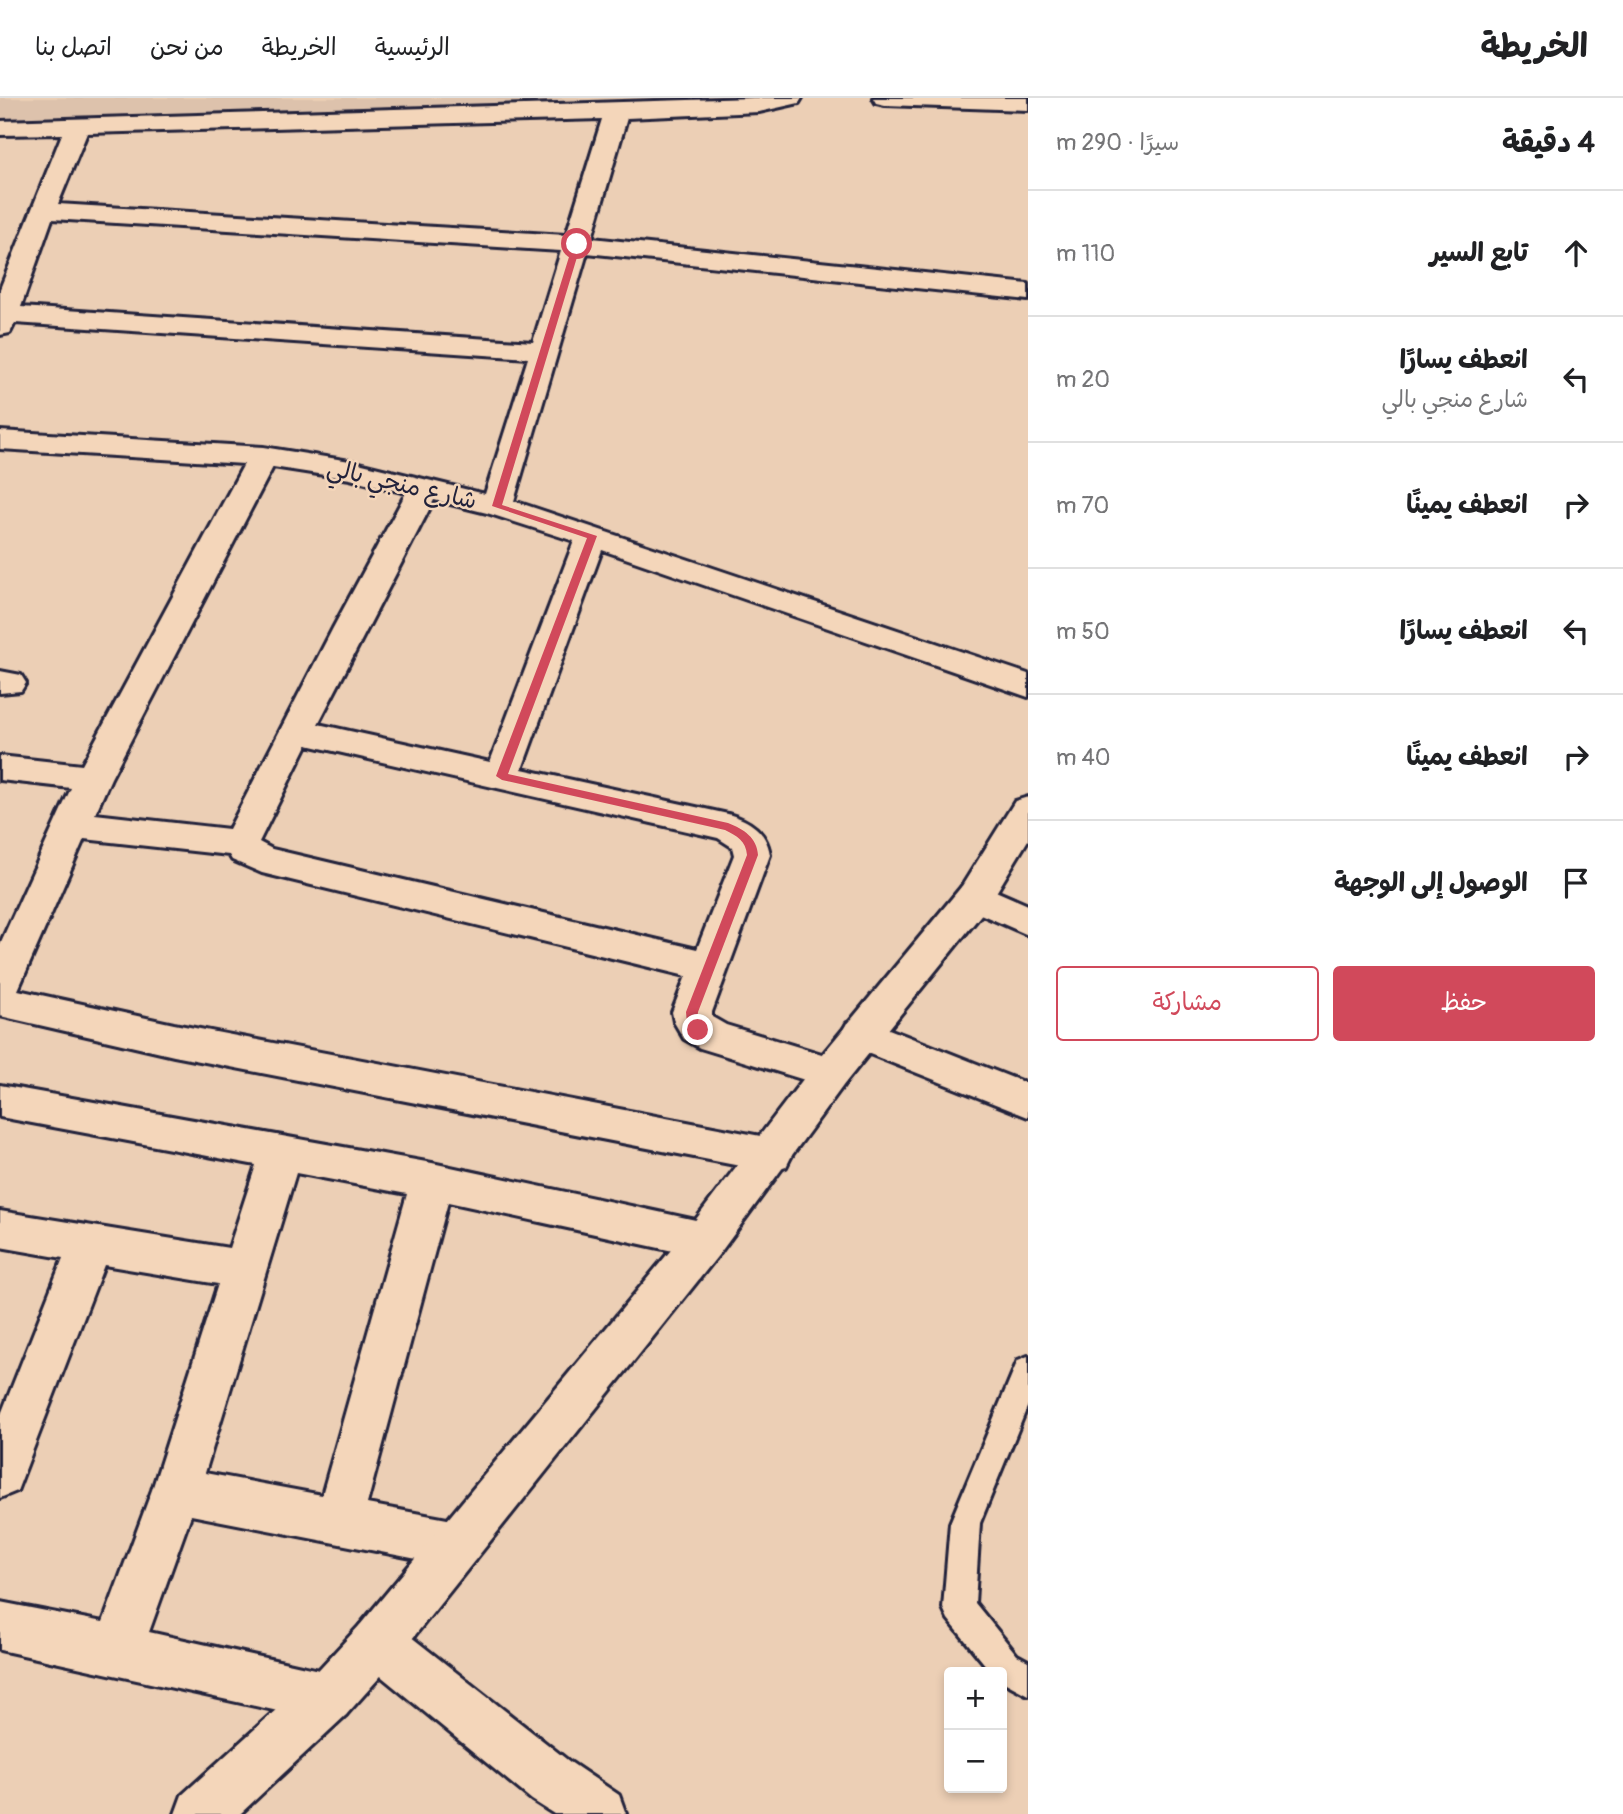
<!DOCTYPE html>
<html lang="ar">
<head>
<meta charset="utf-8">
<style>
	:root { --surface:#fff; --page:#f2f2f2; --text:#202124; --muted:#757577; --line:#e0e0e0; --accent:#d1495b }
	body { margin:0; font-family:Pangolin,"Playpen Sans Arabic",sans-serif; background:var(--page); color:var(--text); direction:rtl }
	.controls { position:absolute; right:21px; bottom:21px; display:grid; overflow:hidden; border-radius:7px; box-shadow:0 4px 10px #0003 }
	.controls button { width:63px; height:63px; display:grid; place-items:center; padding:0; border:0; border-bottom:2px solid var(--line); background:var(--surface); color:var(--text); font:35px sans-serif }
	.stop { position:absolute; width:21px; height:21px; margin:-16px; border:5px solid #d1495b; border-radius:50%; background:#fff }
	.stop.end { background:#d1495b; border-color:#fff; box-shadow:0 2px 7px #0008 }
	.list { margin:0; padding:0; list-style:none }
	h2 { display:flex; justify-content:space-between; align-items:center; height:91px; margin:0; padding:0 28px; font-size:30px }
	h2 small { font-size:23px; font-weight:400; color:var(--muted) }
	.list li { display:grid; grid-template-columns:46px 1fr auto; gap:21px; align-items:center; box-sizing:border-box; height:126px; padding:0 28px; border-top:2px solid var(--line) }
	.list b { display:block; font-size:26px; white-space:nowrap }
	.list p { margin:0; font-size:23px; white-space:nowrap; color:var(--muted) }
	.list em { font-size:23px; font-style:normal; color:var(--muted) }
	.actions { display:flex; gap:14px; padding:21px 28px }
	.actions a { flex:1; padding:16px 0; border:2px solid var(--accent); border-radius:7px; text-align:center; font-size:24px; color:var(--accent) }
	.actions .main { background:var(--accent); color:#fff }
	.icon { flex:none; width:38px; height:38px; fill:none; stroke:currentColor; stroke-width:2; stroke-linecap:round; stroke-linejoin:round }
	.map { position:relative; flex:none; width:1028px; height:1716px; overflow:hidden; direction:ltr }
	header { display:flex; align-items:center; gap:42px; box-sizing:border-box; height:98px; padding:0 35px; background:var(--surface); border-bottom:2px solid var(--line) }
	header strong { font-size:33px }
	nav { display:flex; gap:38px; margin-inline-start:auto; font-size:24px }
	main { display:flex }
	aside { flex:1; background:var(--surface) }
	.map>svg:first-child { display:block }
</style>
</head>
<body>
<header>
<strong>الخريطة</strong>
<nav><a>الرئيسية</a><a>الخريطة</a><a>من نحن</a><a>اتصل بنا</a></nav>
</header>
<main>
<aside>
<h2>4 دقيقة<small>سيرًا · 290 m</small></h2>
<ul class="list">
<li><svg class="icon" aria-label="ahead" viewBox="0 0 24 24"><path d="M12 20V5M6 11l6-6 6 6"/></svg><div><b>تابع السير</b></div><em>110 m</em></li>
<li><svg class="icon" aria-label="left" viewBox="0 0 24 24"><path d="M17 20v-9H6M10 6l-5 5 5 5"/></svg><div><b>انعطف يسارًا</b><p>شارع منجي بالي</p></div><em>20 m</em></li>
<li><svg class="icon" aria-label="right" viewBox="0 0 24 24"><path d="M7 20v-9h11M14 6l5 5-5 5"/></svg><div><b>انعطف يمينًا</b></div><em>70 m</em></li>
<li><svg class="icon" aria-label="left" viewBox="0 0 24 24"><path d="M17 20v-9H6M10 6l-5 5 5 5"/></svg><div><b>انعطف يسارًا</b></div><em>50 m</em></li>
<li><svg class="icon" aria-label="right" viewBox="0 0 24 24"><path d="M7 20v-9h11M14 6l5 5-5 5"/></svg><div><b>انعطف يمينًا</b></div><em>40 m</em></li>
<li><svg class="icon" aria-label="arrive" viewBox="0 0 24 24"><path d="M6 21V4h12l-3 4 3 4H6"/></svg><div><b>الوصول إلى الوجهة</b></div></li>
</ul>
<div class="actions"><a class="main">حفظ</a><a>مشاركة</a></div>
</aside>
<div class="map">
<svg width="1028" height="1716" viewBox="0 0 1028 1716">
	<rect width="100%" height="100%" fill="#eccfb5"/>
	<filter id="ink" filterUnits="userSpaceOnUse"><feTurbulence type="fractalNoise" baseFrequency=".0143" numOctaves="2"/><feDisplacementMap in="SourceGraphic" scale="14" xChannelSelector="R" yChannelSelector="G"/><feConvolveMatrix kernelMatrix="1 2 1 2 8 2 1 2 1" color-interpolation-filters="sRGB"/></filter>
	<g filter="url(#ink)">
		<path fill="#ddc2ac" d="M0,0H579L578,4L0,20Z"/>
		<g fill="none" stroke-linecap="round" stroke-linejoin="round">
			<g stroke="#22223b" stroke-width="6">
				<path id="service" d="M1028,1258V1307L980,1425L975,1505L1017,1557L1028,1563V1597L1002,1583V1574H991L948,1521L943,1510L950,1425L1018,1262Z"/>
			</g>
			<g stroke="#22223b" stroke-width="6">
				<path id="minor" d="M753,0H802L799,5L759,14L627,20L592,140L1028,186V202L587,155L514,403L1028,576V599L602,452L522,671L728,716C749,722 767,733 770,757L712,914V919L726,927L845,963L851,974L845,985L831,990L700,950L684,941L674,924L672,914L686,878L262,775L232,762L229,757L84,741L18,892L174,926L771,1040L786,1045L792,1057L786,1069L771,1074L174,958L0,918V846L71,690L0,682V658L82,667L244,366L0,351V333L263,349L350,363L485,396L528,260L15,225L10,235L0,237V191L62,36L0,37V23ZM602,21L566,137L58,106L87,35ZM52,121L561,153L533,244L21,209ZM273,369L350,381L406,395L333,530L229,731L95,716L111,680ZM434,402L487,415L574,443L490,664L318,626ZM307,647L718,740L732,749L734,757L697,851L272,751L259,744Z
					M873,0H1028V12L885,7L876,5Z
					M0,573L21,577L26,585L21,593L0,595Z
					M975,784L1028,807V837L962,808L956,798L962,788Z
					M861,920L1028,986V1019L847,947L841,936L847,925Z
					M0,987L432,1065L705,1124L720,1129L727,1142L720,1155L705,1160L448,1104L367,1406L458,1423L475,1430L482,1446L475,1462L458,1469L191,1417L149,1534L328,1574L346,1581L353,1599L346,1617L328,1624L0,1552V1504L103,1524L152,1392L218,1186L104,1167L17,1393L0,1400V1319L63,1160L0,1149V1113L229,1150L256,1067L0,1019ZM296,1075L407,1096L322,1397L205,1375Z
					M378,1519L396,1527L570,1664L619,1697L626,1716H554L532,1702L360,1561L353,1544L360,1527Z"/>
			</g>
			<g stroke="#22223b" stroke-width="6">
				<path id="tertiary" d="M1028,699V742L988,808L845,985L720,1155L396,1561L346,1617L240,1716H175L182,1697L310,1581L360,1527L690,1129L817,963L962,788L1015,703Z"/>
			</g>
			<use href="#service" fill="#f4d6ba" fill-rule="evenodd"/>
			<use href="#minor" fill="#f4d6ba" fill-rule="evenodd"/>
			<use href="#tertiary" fill="#f4d6ba" fill-rule="evenodd"/>
		</g>
	</g>
	<path fill="#d1495b" d="M577,144L581,146L502,407L597,438L508,676L728,725C744,731 757,740 758,757L698,914L697,922L704,932L698,937L687,926L686,914L747,757C746,743 737,738 725,732L502,682L496,678L587,440L492,408L573,146Z"/>
	<g text-anchor="middle" stroke-width="5" stroke-linejoin="round" paint-order="stroke">
		<g font-size="24" fill="#22223b" stroke="#f4d6ba">
			<text transform="translate(402 386) rotate(13)" y="8">شارع منجي بالي</text>
		</g>
	</g>
</svg>
<div class="controls">
<button>+</button>
<button>−</button>
</div>
<div class="stop" style="left:577px;top:146px"></div>
<div class="stop end" style="left:698px;top:932px"></div>
</div>
</main>
</body>
</html>
